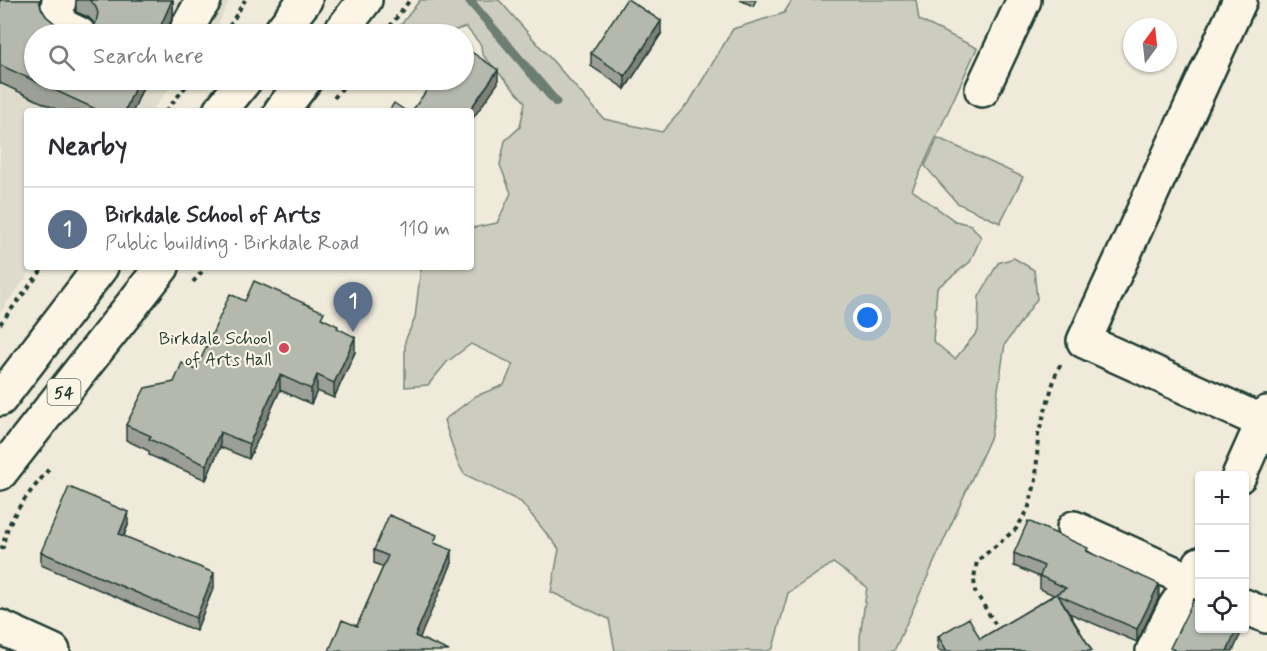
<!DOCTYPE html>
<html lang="en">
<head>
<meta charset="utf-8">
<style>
	:root { --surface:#fff; --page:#f7f7f7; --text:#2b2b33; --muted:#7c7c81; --line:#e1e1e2; --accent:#d1495b }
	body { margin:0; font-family:Mynerve,sans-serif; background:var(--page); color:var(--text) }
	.controls { position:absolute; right:18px; bottom:18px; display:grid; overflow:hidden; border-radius:6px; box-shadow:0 2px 4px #0004 }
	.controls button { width:54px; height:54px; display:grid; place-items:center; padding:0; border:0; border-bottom:2px solid var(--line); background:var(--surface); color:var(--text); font:30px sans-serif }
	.compass { position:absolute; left:1123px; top:18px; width:54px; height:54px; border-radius:50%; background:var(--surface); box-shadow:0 2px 4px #0004; rotate:15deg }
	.you { position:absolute; left:868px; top:318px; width:21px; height:21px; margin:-15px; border:4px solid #fff; border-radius:50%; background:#1a73e8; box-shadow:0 0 0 9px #1a73e833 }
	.badge { display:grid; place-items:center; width:39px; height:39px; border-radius:50%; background:var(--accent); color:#fff; font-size:20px; font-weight:700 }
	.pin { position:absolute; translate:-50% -50px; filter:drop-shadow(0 2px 3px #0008) }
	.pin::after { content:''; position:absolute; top:32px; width:21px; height:18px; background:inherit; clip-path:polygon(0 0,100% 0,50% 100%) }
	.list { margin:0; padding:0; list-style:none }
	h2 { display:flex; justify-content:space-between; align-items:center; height:78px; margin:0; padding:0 24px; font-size:26px }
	h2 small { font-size:20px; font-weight:400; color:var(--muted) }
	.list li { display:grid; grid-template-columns:39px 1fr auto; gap:18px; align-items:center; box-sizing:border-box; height:84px; padding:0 24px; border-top:2px solid var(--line) }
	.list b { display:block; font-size:22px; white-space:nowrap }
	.list p { margin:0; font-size:20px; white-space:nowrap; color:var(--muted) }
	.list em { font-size:20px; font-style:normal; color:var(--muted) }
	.icon { flex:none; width:33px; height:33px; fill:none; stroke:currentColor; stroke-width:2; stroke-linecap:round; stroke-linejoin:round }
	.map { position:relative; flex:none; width:1267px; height:651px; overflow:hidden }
	.search { position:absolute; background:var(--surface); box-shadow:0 2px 4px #0004; left:24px; top:24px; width:450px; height:66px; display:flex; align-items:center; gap:15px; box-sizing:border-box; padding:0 21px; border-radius:33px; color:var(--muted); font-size:22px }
	.panel { position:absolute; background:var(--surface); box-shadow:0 2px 4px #0004; left:24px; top:108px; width:450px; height:162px; border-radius:6px }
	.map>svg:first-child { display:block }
</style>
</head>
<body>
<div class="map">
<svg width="1267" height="651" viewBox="0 0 1267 651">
	<rect width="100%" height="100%" fill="#efeada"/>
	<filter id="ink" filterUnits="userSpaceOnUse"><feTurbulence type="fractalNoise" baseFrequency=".0167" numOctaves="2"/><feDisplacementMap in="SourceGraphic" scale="12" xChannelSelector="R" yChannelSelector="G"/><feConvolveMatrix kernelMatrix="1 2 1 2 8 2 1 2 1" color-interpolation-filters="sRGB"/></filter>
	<g filter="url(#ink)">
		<path fill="#dedbcc" d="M0,0H229L217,27L211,34H34V80H176L151,111H27V267H34L0,312Z"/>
		<path fill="#cccdbf" stroke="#76857a" stroke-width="1.5" d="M420,0H499L604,119L662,132L690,101L733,29L784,13L792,0H916L919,20L977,48L912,190L955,221L971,225L981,237L970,262L937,288L933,341L955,359L978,331L979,297L998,263L1014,258L1034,270L1037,299L1005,344L991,436L894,651H860V637L867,587L833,563L788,593L773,648L768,651H615L609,619L551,592L559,549L521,502L464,474L457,461L444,420L476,396L504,385L513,364L471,344L447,362L428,385L405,387V341L415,318L421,267H471V228L497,223L511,193L500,165L505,141L520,127L525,102L482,54L481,45L466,27L442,34H394Z
			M938,138L1023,177L1000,223L957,203L925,166Z"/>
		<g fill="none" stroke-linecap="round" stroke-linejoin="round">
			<path stroke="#6c7d71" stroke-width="9" d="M469,0L556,102"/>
			<g stroke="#1f3d34" stroke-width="38">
				<path id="minor" d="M59,0C54,23 60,25 79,34
					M1240,0L1084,341L1263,422
					M188,27L198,9L204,0
					M982,90L1024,0
					M1239,476L1267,413
					M1074,528L1200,585
					M1244,606L1267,616
					M0,627L53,651
					M1153,651L1175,607L1192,582L1200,564"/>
			</g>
			<g stroke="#1f3d34" stroke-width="38">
				<path id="major" d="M279,34L305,0
					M339,34L365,0
					M220,111L245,80
					M281,111L305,80
					M0,399L101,267
					M0,473L162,267"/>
			</g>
			<path stroke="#1f3d34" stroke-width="4" stroke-dasharray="4.5 4.5" stroke-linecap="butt" d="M225,34L245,0
				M384,34L410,0
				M334,98L349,80
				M166,111L191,80
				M193,282L206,267
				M0,324L44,267
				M0,548L3,547C7,516 30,493 49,469
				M1000,632L975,591L974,578L977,561L1016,529L1028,510L1036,480L1038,435L1057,370L1062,363"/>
			<use href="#minor" stroke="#fcf5e5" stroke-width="33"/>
			<use href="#major" stroke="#fcf5e5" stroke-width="33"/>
		</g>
		<path fill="#9c9f95" stroke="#1f3d34" stroke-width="1.5" d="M0,0H40L41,8L46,16L58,26L71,32L80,34L90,30L95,24L88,17L76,12V0H173V16L34,80H146L133,111H60L0,83Z
			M740,0H756L753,6Z
			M661,34L625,89L591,66V53Z
			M245,301L324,319L338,329L355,352L334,398L317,391L311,404L280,390L249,459L220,447L206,480L149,455V451L126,440V425L174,382L196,370Z
			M128,525L124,536L214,586L196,631L41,565V552Z
			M437,544L452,563L357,626L383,567L374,563V550Z
			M1088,551L1159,597L1137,642L1069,613L1092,651H939L938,649V636L980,639L1054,595L1040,589V577L1014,566V553Z"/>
		<path fill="#7f8279" stroke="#1f3d34" stroke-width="1.5" d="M172,0H173V16L165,34H157Z
			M661,21V34L625,89V76Z
			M498,70V83L471,121V111H469Z
			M138,80H146L133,111H125Z
			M355,337V352L334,398V383Z
			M280,375V390L249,459V444Z
			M317,375V391L311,404V389Z
			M220,432V447L206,480V465Z
			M128,512V525L119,547V534Z
			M452,550V563L415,649V636Z
			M214,573V586L196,631V618Z
			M1159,584V597L1137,642V629Z
			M1237,628H1241V633L1233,651H1227Z"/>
		<path fill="#b5b9ad" stroke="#1f3d34" stroke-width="1.5" d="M0,0H39L41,8L46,16L58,26L71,32L80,34L90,30L96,23L98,13L95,5L89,0H172L157,34H34V80H138L125,111H100L0,65Z
			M626,0H629L661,21L625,76L591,53Z
			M464,47L498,70L469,111H412L434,80H464Z
			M394,103L406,111H389Z
			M254,281L324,312L321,318L338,326L337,328L355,337L334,383L317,375L311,389L280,375L249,444L220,432L206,465L149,439L151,436L126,425L145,388L174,382L182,363L196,370L230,294L245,301Z
			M69,487L128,512L119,534L214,573L196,618L41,552Z
			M389,515L437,535L434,543L452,550L415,636L449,651H329L342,620L357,626L388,556L374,550Z
			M1028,521L1088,548L1086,551L1159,584L1137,629L1058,595L1092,651H947L938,636L969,618L980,639L1066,588L1040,576L1044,566L1014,553Z
			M1194,599L1200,602V628H1237L1227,651H1177L1170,648Z"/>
	</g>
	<circle fill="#d1495b" stroke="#fcf5e5" stroke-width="2" cx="284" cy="348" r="6"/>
	<g text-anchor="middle" stroke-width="4.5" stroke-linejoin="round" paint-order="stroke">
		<rect fill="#fcf5e5" stroke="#617469" stroke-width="1.5" x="47.5" y="379" width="33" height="26" rx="4.5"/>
		<g font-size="16" font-weight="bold" fill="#1f3d34">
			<text x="64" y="398">54</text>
		</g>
		<g font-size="18" fill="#1f3d34" stroke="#fcf5e5" text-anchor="end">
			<text x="272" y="344">Birkdale School<tspan x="272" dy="21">of Arts Hall</tspan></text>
		</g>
	</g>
</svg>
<div class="controls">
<button>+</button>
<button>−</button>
<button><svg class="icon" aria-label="locate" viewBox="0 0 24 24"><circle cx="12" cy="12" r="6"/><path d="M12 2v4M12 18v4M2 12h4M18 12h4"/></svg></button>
</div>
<svg class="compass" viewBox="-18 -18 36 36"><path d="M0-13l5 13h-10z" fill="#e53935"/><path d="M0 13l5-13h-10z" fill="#7c7c81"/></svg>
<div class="you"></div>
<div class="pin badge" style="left:353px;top:332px;background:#5c6f8a">1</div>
<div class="search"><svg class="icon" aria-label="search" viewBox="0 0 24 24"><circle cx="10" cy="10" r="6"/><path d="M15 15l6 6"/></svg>Search here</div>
<section class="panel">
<h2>Nearby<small></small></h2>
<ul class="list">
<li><span class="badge" style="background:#5c6f8a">1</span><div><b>Birkdale School of Arts</b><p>Public building · Birkdale Road</p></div><em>110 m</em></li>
</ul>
</section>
</div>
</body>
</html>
